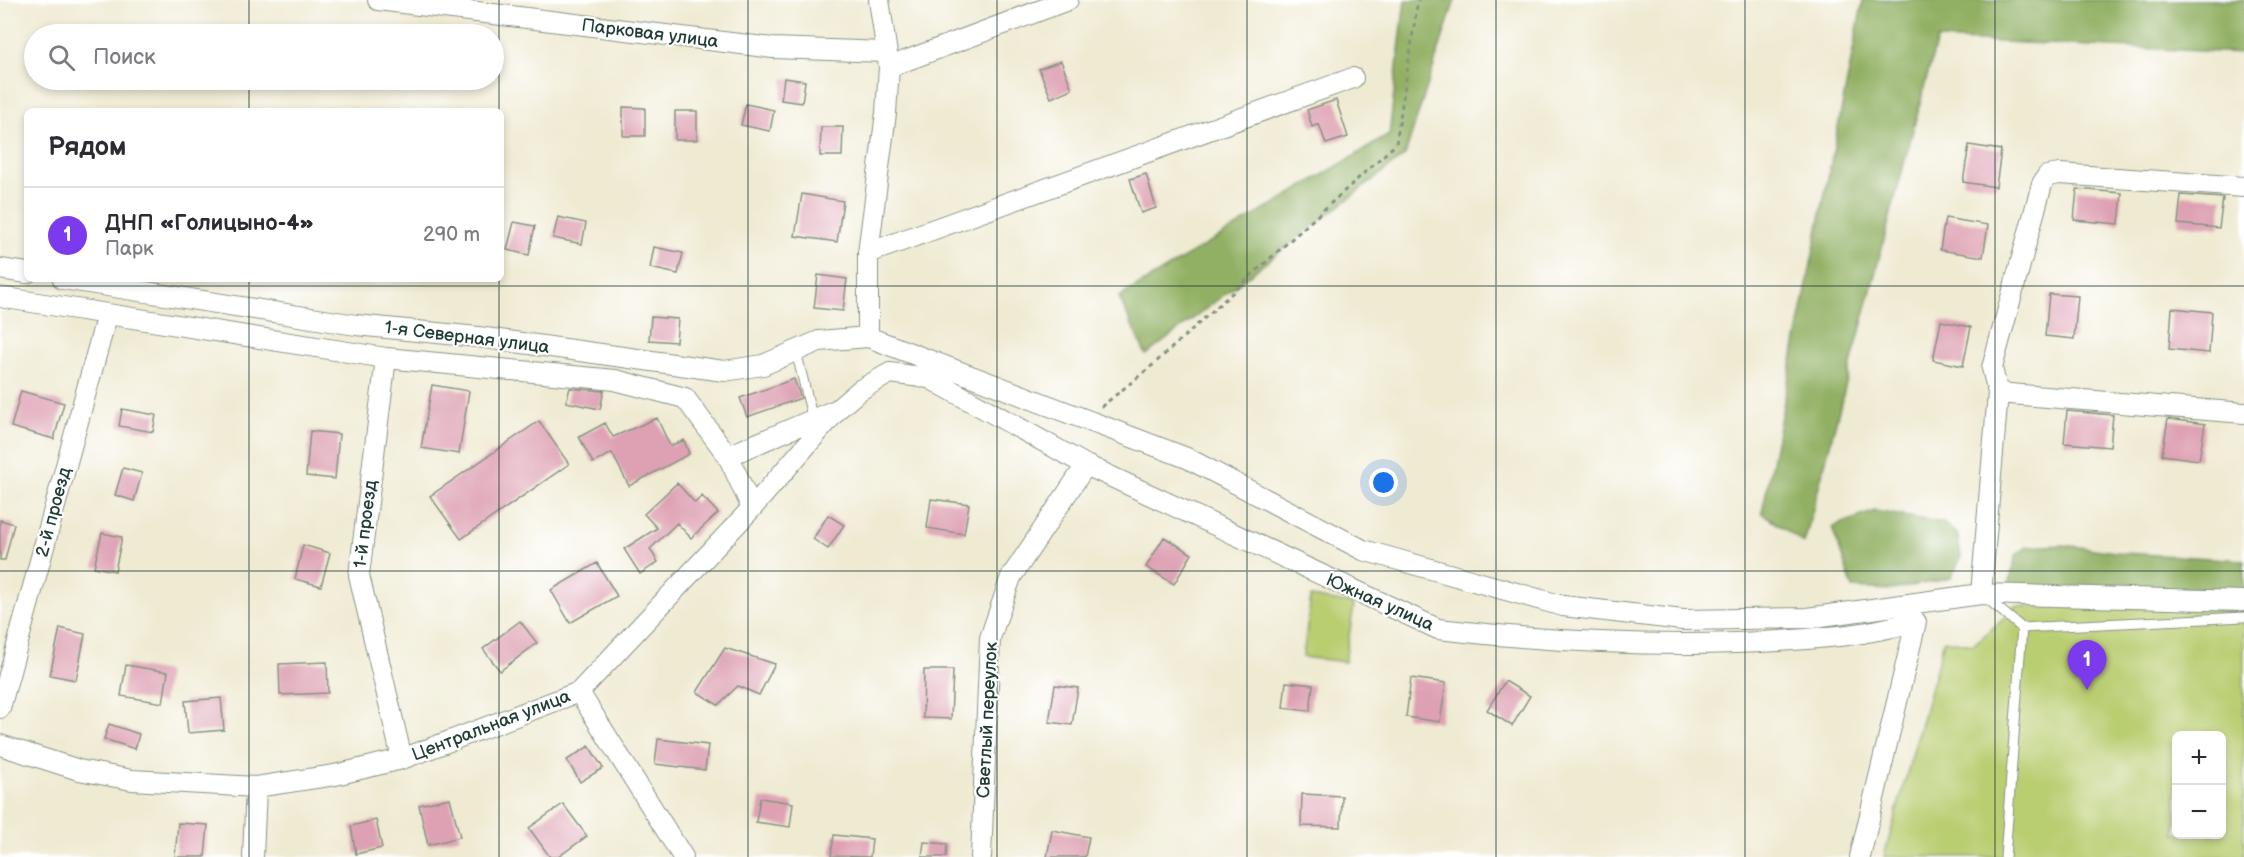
<!DOCTYPE html>
<html lang="ru">
<head>
<meta charset="utf-8">
<style>
	:root { --surface:#fff; --page:#f7f7f7; --text:#2b2b33; --muted:#7c7c81; --line:#e1e1e2; --accent:#7c3aed }
	body { margin:0; font-family:"Balsamiq Sans",sans-serif; background:var(--page); color:var(--text) }
	.controls { position:absolute; right:18px; bottom:18px; display:grid; overflow:hidden; border-radius:9px; box-shadow:0 3px 9px #0003 }
	.controls button { width:54px; height:54px; display:grid; place-items:center; padding:0; border:0; border-bottom:2px solid var(--line); background:var(--surface); color:var(--text); font:30px sans-serif }
	.you { position:absolute; left:1384px; top:483px; width:21px; height:21px; margin:-15px; border:4px solid #fff; border-radius:50%; background:#1a73e8; box-shadow:0 0 0 9px #1a73e833 }
	.badge { display:grid; place-items:center; width:39px; height:39px; border-radius:50%; background:var(--accent); color:#fff; font-size:20px; font-weight:700 }
	.pin { position:absolute; translate:-50% -50px; filter:drop-shadow(0 2px 3px #0008) }
	.pin::after { content:''; position:absolute; top:32px; width:21px; height:18px; background:inherit; clip-path:polygon(0 0,100% 0,50% 100%) }
	.list { margin:0; padding:0; list-style:none }
	h2 { display:flex; justify-content:space-between; align-items:center; height:78px; margin:0; padding:0 24px; font-size:26px }
	h2 small { font-size:20px; font-weight:400; color:var(--muted) }
	.list li { display:grid; grid-template-columns:39px 1fr auto; gap:18px; align-items:center; box-sizing:border-box; height:96px; padding:0 24px; border-top:2px solid var(--line) }
	.list b { display:block; font-size:22px; white-space:nowrap }
	.list p { margin:0; font-size:20px; white-space:nowrap; color:var(--muted) }
	.list em { font-size:20px; font-style:normal; color:var(--muted) }
	.icon { flex:none; width:33px; height:33px; fill:none; stroke:currentColor; stroke-width:2; stroke-linecap:round; stroke-linejoin:round }
	.map { position:relative; flex:none; width:2244px; height:857px; overflow:hidden }
	.search { position:absolute; background:var(--surface); box-shadow:0 3px 9px #0003; left:24px; top:24px; width:480px; height:66px; display:flex; align-items:center; gap:15px; box-sizing:border-box; padding:0 21px; border-radius:33px; color:var(--muted); font-size:22px }
	.panel { position:absolute; background:var(--surface); box-shadow:0 3px 9px #0003; left:24px; top:108px; width:480px; height:174px; border-radius:9px }
	.map>svg:first-child { display:block }
</style>
</head>
<body>
<div class="map">
<svg width="2244" height="857" viewBox="0 0 2244 857">
	<rect width="100%" height="100%" fill="#fff"/>
	<filter id="ink" filterUnits="userSpaceOnUse"><feTurbulence type="fractalNoise" baseFrequency=".0167" numOctaves="2"/><feDisplacementMap in="SourceGraphic" scale="12" xChannelSelector="R" yChannelSelector="G"/><feConvolveMatrix kernelMatrix="1 2 1 2 8 2 1 2 1" color-interpolation-filters="sRGB"/></filter>
	<filter id="wash" filterUnits="userSpaceOnUse"><feTurbulence type="fractalNoise" baseFrequency=".008" numOctaves="4" result="noise"/><feDisplacementMap in="SourceGraphic" scale="24" xChannelSelector="R" yChannelSelector="G"/><feGaussianBlur stdDeviation="1.35" result="paint"/><feColorMatrix in="noise" values="0 0 0 0 0 0 0 0 0 0 0 0 0 0 0 0 0 1.4 0 .05"/><feComposite in="paint" operator="in"/></filter>
	<g filter="url(#wash)">
		<rect width="100%" height="100%" fill="#efead2"/>
		<path fill="#b9cd71" stroke="#6c8552" stroke-width="1.5" fill-rule="evenodd" d="M1311,597L1354,604L1345,662L1303,657Z
			M2014,606L2244,610V857H1884L1944,640L1973,645L2007,616ZM2176,736H2222V834H2176Z"/>
		<path fill="#92b063" stroke="#58764c" stroke-width="1.5" d="M1405,0H1455L1405,155L1146,355L1119,297L1389,135Z
			M1863,0H2244V53L1937,39L1804,543L1762,513Z
			M1875,511L1943,523L1957,534L1961,557L1951,578L1892,590L1853,588L1832,527Z
			M2064,545L2123,553L2244,560V589L2021,590L2009,585L2016,555L2027,547Z"/>
		<g id="blocks">
			<path fill="#dea1b3" d="M1061,61L1072,89L1051,98L1039,69Z
				M784,78L805,81L802,103L781,100Z
				M1336,100L1348,137L1326,144L1319,124L1312,127L1307,110Z
				M746,104L774,110L770,131L741,125Z
				M623,107L645,108V136H623Z
				M675,111H697V140H675Z
				M821,127H843L842,156H820Z
				M1969,145L2001,150L1996,187L1963,182Z
				M1146,174L1156,208L1141,213L1130,179Z
				M2077,189L2122,193L2119,224L2074,220Z
				M802,194L843,201L837,242L795,236Z
				M2181,195L2223,198L2219,228L2178,224Z
				M558,217L586,223L582,244L553,238Z
				M1945,218L1988,225L1983,257L1940,250Z
				M514,222L535,226L529,255L507,250Z
				M654,247L683,253L678,274L650,268Z
				M818,275L847,279L843,311L814,308Z
				M2049,294L2078,296L2074,339L2045,336Z
				M2172,308L2212,312L2209,353L2169,349Z
				M651,317L678,319L676,342L649,340Z
				M1941,321L1971,327L1963,366L1933,360Z
				M794,379L801,398L747,417L740,398Z
				M432,385L469,391L459,454L421,448Z
				M570,388L604,391L600,409L566,402Z
				M21,391L64,403L54,439L11,427Z
				M122,409L156,415L153,432L119,426Z
				M2067,411L2113,415L2110,447L2064,443Z
				M657,418L670,446L684,440L689,454L629,486L612,453L593,463L579,437L605,423L613,437Z
				M2168,419L2205,424L2199,460L2162,455Z
				M539,421L569,464L461,539L430,496Z
				M310,431L339,434L335,479L306,476Z
				M123,468L142,473L134,501L115,495Z
				M677,483L695,503L702,496L718,513L691,538L677,523L650,549L658,562L640,574L624,549L657,528L644,514Z
				M931,499L969,504L964,534L927,528Z
				M828,515L844,525L828,549L813,539Z
				M0,520L14,524L5,560H0Z
				M102,533L122,537L115,571L94,567Z
				M1164,537L1192,554L1174,584L1146,567Z
				M303,545L330,553L321,586L295,579Z
				M597,563L617,596L570,623L551,590Z
				M520,621L537,643L500,671L483,649Z
				M60,628L85,634L76,680L50,675Z
				M725,648L775,664L759,695L738,686L718,705L697,692Z
				M327,662L328,693L280,695L279,664Z
				M126,665L168,672L163,703L121,696Z
				M924,670H953L951,719L923,718Z
				M1411,678L1446,683L1440,722L1406,717Z
				M1505,681L1530,696L1512,726L1487,710Z
				M1286,682L1313,685L1310,711L1283,708Z
				M1055,685L1078,688L1072,725L1049,722Z
				M221,698L224,730L188,733L185,701Z
				M109,724L139,734L135,749L104,739Z
				M658,739L708,745L705,770L655,764Z
				M589,746L603,768L580,782L567,760Z
				M1302,794L1342,796L1341,827L1301,826Z
				M450,798L460,837L428,845L419,805Z
				M760,798L793,803L790,827L756,822Z
				M563,804L587,836L558,857H550L529,828Z
				M376,820L382,848L356,854L351,826Z
				M178,823L208,825L205,857H175Z
				M1052,830L1089,837L1085,857H1047Z
				M834,835L872,839L870,857L831,856Z
				M924,842L947,844L946,857H922Z"/>
		</g>
	</g>
	<g filter="url(#ink)">
		<use href="#blocks" fill-opacity="0" stroke="#879483" stroke-width="1.5"/>
		<g fill="none" stroke-linecap="round" stroke-linejoin="round">
			<g stroke="#879483" stroke-width="11">
				<path id="lane" d="M796,351L813,420
					M1985,597L2022,628L2244,617
					M2005,857L2022,628"/>
			</g>
			<g stroke="#879483" stroke-width="22">
				<path id="street" d="M378,0L773,48L886,52
					M879,0L889,67L886,113L868,253V337L1187,458L1363,550L1563,606L1683,620L1807,618L1981,594L2244,601
					M889,67L1068,0
					M868,253L1353,78
					M0,269L27,273
					M63,279L356,325L478,337L724,371L763,365L819,341L868,337
					M0,297L386,358L615,380L685,398L728,456L752,508
					M386,358L359,575L402,759
					M1998,393L2244,413
					M728,456L833,411
					M1981,594L1998,393L1992,368L2042,184L2047,176L2060,174L2244,187
					M579,692L683,857
					M0,708L107,315
					M0,745L79,770L132,780L256,787L335,775L402,759L579,692L752,508L839,408L860,390L890,373L929,378L1086,465L1438,629C1569,644 1708,650 1839,636C1865,634 1891,627 1916,622L1860,857
					M253,857L256,787
					M981,857L990,638L1011,577L1086,465"/>
			</g>
			<path stroke="#879483" stroke-width="3" stroke-dasharray="4.5 4.5" stroke-linecap="butt" d="M1101,407L1154,364L1396,144L1418,0"/>
			<use href="#lane" stroke="#fff" stroke-width="9"/>
			<use href="#street" stroke="#fff" stroke-width="20"/>
		</g>
	</g>
	<path fill="none" stroke="#1f3d34" stroke-width="1.5" stroke-opacity="0.55" d="M249,0V34M499,0V111M748,0V857M997,0V857M1247,0V857M1496,0V857M1745,0V857M1995,0V857M249,80V111M249,279V857M499,279V857M0,286H2244M0,571H2244"/>
	<g text-anchor="middle" stroke-width="4.5" stroke-linejoin="round" paint-order="stroke">
		<g font-size="18" fill="#1f3d34" stroke="#fff">
			<text transform="translate(650 33) rotate(7)" y="6">Парковая улица</text>
			<text transform="translate(467 337) rotate(7)" y="6">1-я Северная улица</text>
			<text transform="translate(53 512) rotate(-75)" y="6">2-й проезд</text>
			<text transform="translate(365 524) rotate(-83)" y="6">1-й проезд</text>
			<text transform="translate(1380 602) rotate(24)" y="6">Южная улица</text>
			<text transform="translate(987 720) rotate(-87)" y="6">Светлый переулок</text>
			<text transform="translate(491 725) rotate(-21)" y="6">Центральная улица</text>
		</g>
	</g>
</svg>
<div class="controls">
<button>+</button>
<button>−</button>
</div>
<div class="you"></div>
<div class="pin badge" style="left:2087px;top:690px">1</div>
<div class="search"><svg class="icon" aria-label="search" viewBox="0 0 24 24"><circle cx="10" cy="10" r="6"/><path d="M15 15l6 6"/></svg>Поиск</div>
<section class="panel">
<h2>Рядом<small></small></h2>
<ul class="list">
<li><span class="badge">1</span><div><b>ДНП «Голицыно-4»</b><p>Парк</p></div><em>290 m</em></li>
</ul>
</section>
</div>
</body>
</html>
